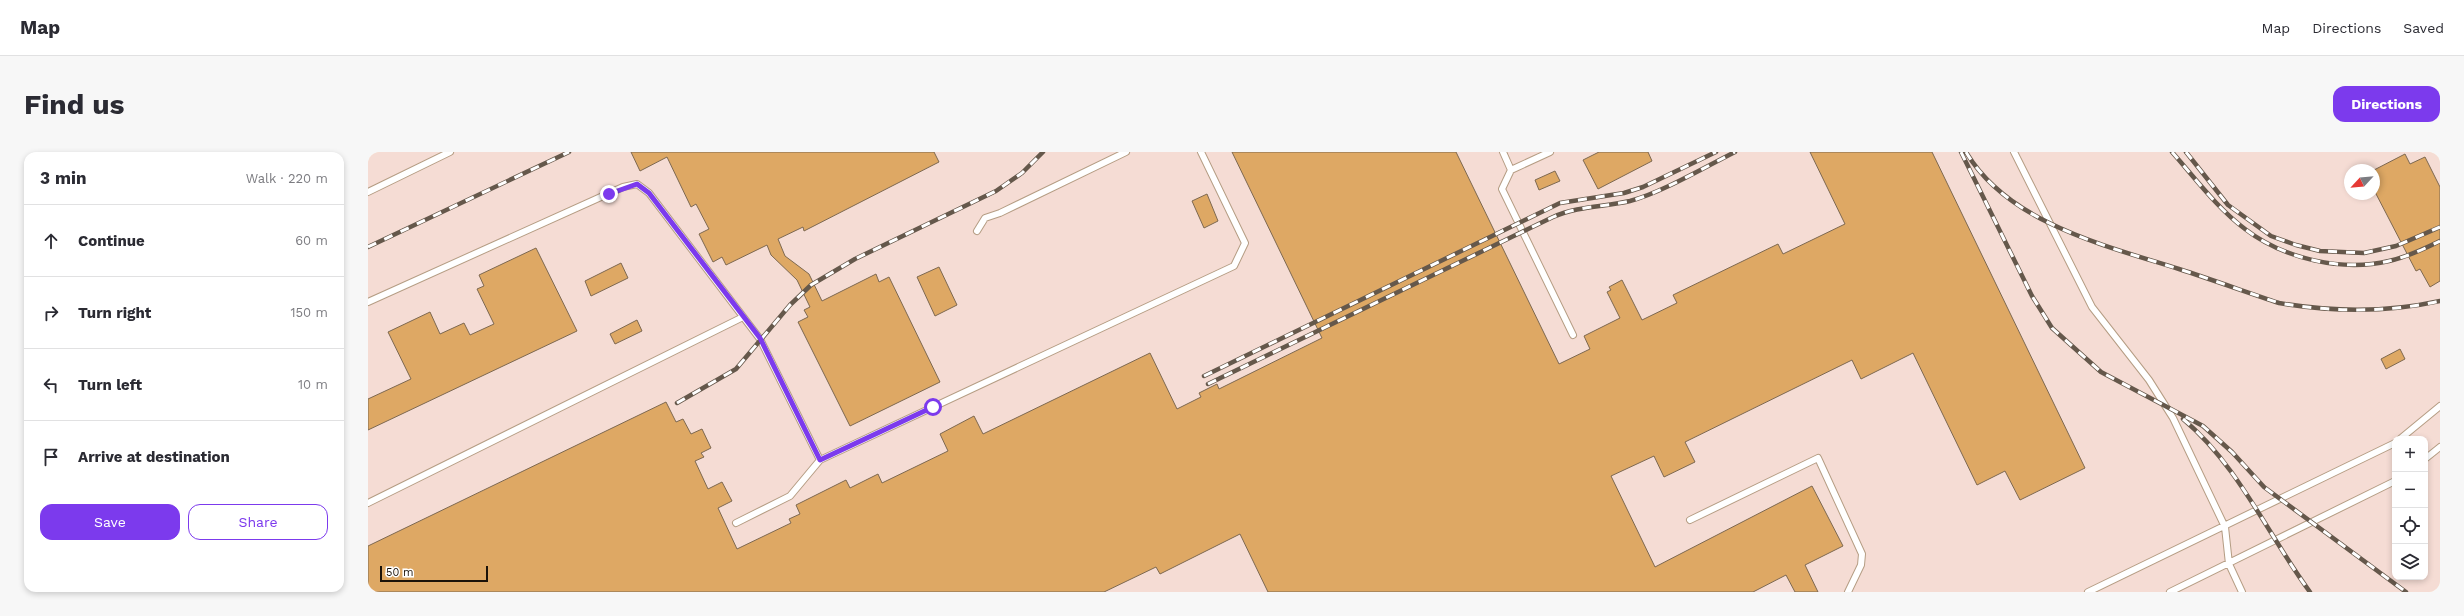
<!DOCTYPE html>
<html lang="en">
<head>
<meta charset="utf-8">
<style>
	:root { --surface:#fff; --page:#f7f7f7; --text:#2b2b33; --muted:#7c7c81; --line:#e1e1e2; --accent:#7c3aed }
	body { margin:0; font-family:"Work Sans",sans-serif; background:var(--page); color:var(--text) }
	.controls { position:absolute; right:12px; bottom:12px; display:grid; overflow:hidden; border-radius:8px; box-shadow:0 2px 6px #0003 }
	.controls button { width:36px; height:36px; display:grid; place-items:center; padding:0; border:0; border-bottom:1px solid var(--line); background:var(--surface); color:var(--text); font:20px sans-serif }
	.compass { position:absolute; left:1976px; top:12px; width:36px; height:36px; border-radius:50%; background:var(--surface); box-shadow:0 2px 6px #0003; rotate:244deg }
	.scale { position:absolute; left:12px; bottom:10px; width:108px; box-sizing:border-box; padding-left:4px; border:2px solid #1b1209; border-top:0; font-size:11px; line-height:14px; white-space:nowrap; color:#1b1209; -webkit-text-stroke:3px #fff; paint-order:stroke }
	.stop { position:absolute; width:12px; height:12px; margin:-9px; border:3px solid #7c3aed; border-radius:50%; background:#fff }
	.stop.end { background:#7c3aed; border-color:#fff; box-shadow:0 1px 4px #0008 }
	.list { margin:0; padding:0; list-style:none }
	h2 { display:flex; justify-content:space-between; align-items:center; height:52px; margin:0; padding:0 16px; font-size:17px }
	h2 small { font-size:13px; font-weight:400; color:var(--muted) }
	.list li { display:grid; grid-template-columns:26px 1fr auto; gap:12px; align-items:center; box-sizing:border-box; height:72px; padding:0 16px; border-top:1px solid var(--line) }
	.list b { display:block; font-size:15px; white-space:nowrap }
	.list em { font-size:13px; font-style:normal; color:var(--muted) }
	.actions { display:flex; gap:8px; padding:12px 16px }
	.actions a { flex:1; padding:9px 0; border:1px solid var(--accent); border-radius:12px; text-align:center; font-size:14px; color:var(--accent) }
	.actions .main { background:var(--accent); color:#fff }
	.icon { flex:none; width:22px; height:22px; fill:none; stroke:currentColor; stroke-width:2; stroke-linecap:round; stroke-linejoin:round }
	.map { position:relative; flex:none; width:2072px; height:440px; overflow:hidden; border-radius:12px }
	header { display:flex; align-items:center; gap:24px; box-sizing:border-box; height:56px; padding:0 20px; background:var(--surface); border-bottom:1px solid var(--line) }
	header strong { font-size:19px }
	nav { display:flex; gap:22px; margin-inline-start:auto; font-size:14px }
	.intro { display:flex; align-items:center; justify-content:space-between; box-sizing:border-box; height:96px; padding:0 24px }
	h1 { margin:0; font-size:28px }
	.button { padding:10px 18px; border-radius:12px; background:var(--accent); color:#fff; font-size:14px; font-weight:700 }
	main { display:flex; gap:24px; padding:0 24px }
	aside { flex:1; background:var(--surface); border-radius:12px; box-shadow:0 2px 6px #0003 }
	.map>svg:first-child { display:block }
</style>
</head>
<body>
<header>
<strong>Map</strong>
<nav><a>Map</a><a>Directions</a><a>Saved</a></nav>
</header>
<div class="intro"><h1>Find us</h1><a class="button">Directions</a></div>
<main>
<aside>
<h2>3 min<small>Walk · 220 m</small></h2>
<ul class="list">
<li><svg class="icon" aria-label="ahead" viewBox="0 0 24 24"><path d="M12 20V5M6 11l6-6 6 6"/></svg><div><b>Continue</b></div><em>60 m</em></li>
<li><svg class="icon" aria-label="right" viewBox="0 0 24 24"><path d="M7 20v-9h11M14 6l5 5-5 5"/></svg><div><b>Turn right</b></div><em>150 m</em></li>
<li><svg class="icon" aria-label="left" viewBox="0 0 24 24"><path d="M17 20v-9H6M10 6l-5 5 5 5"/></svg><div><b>Turn left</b></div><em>10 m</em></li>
<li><svg class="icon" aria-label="arrive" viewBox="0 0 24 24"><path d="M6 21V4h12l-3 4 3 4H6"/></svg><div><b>Arrive at destination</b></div></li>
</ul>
<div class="actions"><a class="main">Save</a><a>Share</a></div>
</aside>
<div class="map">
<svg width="2072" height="440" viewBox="0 0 2072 440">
	<rect width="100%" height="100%" fill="#fde8d3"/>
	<path fill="#f5dcd4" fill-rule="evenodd" d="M0,0H2072V440H0ZM1982,18H2006V42H1982ZM2027,287H2057V425H2027Z"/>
	<path fill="#dea864" stroke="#7d6850" d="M263,0H566L571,10L436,79L435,75L410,87L417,104L441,122L454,149L508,122L511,130L521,125L572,230L482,274L430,170L440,165L436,158L442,155L429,128L403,103L399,93L358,113L354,105L345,110L331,82L341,77L328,52L323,55L299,5L272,19Z
		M864,0H1088L1191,212L1222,197L1216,184L1252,166L1239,140L1243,138L1241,135L1254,128L1274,168L1309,151L1305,143L1410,92L1415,102L1477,72L1442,0H1564L1717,316L1652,348L1637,319L1609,333L1545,201L1493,227L1484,208L1317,290L1327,310L1296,325L1286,304L1243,324L1287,415L1444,334L1475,394L1437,413L1450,440H1427L1418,423L1385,440H900L872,382L792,422L788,415L736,440H0V394L298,250L308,270L315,267L323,282L334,277L343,296L333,301L336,305L327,309L340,337L354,330L364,349L350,356L369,397L423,371L421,367L432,362L428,353L478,328L482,336L510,322L514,331L580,299L572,282L606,264L615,282L782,201L809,257L833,245L831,241L849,232L851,237L954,186Z
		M1231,0H1280L1284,9L1230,37L1215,8Z
		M2037,2L2042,12L2057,5L2072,35V129L2062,135L2052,117L2048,119L2006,38V18Z
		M1187,19L1192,29L1171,38L1167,28Z
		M839,42L850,69L836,76L824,49Z
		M168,96L209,179L0,278V247L43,227L20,180L62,160L72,182L96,171L102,183L126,172L109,137L116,134L111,123Z
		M253,111L260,126L223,144L217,129Z
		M571,115L589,153L567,164L549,125Z
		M269,168L274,179L247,192L242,182Z
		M2032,197L2037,207L2018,217L2013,207Z"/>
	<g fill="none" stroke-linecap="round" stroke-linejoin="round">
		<g stroke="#b59d84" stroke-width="8">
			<path id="service" d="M1135,0L1143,18L1182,0
				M1646,0L1724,155L1781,228L1805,266L1857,375L1861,412L1874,440
				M1143,18L1134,37L1205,183
				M0,40L82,0
				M609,79L617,66L632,61L758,0
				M0,150L255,35L269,32L281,41L392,187L452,308L866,114L877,91L833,0
				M2032,287L2072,254
				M2057,307L2072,295
				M0,351L375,165
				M1322,368L1450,306L1494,402L1493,413L1480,440
				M368,371L422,344L452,308
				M1720,440L2027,291
				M1802,440L2027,329"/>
		</g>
		<use href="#service" stroke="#fff" stroke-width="6"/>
		<g stroke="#65584b" stroke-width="4.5">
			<path id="rail" d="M1593,0L1664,144L1684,176L1733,220L1835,274L1864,300L1896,335L2038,440
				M1598,0C1640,71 1738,94 1811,117C1845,128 1878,140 1911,151C1965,160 2018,161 2072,149
				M1804,0C1827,26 1849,56 1877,77C1916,107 1974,120 2021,109C2039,105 2056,97 2072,89
				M1818,0L1860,53L1903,84L1928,93L1952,99L1996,101L2028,94L2072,75
				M0,95L201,0
				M836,224L1192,51L1256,41L1275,35L1348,0
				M840,232L1185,65C1210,54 1236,55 1262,49C1293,41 1337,15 1367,0
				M309,251L368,217L422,153L443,133L487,107L628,39L654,21L675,0
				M1815,267C1870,313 1900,383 1942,440"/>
		</g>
		<use href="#rail" stroke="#fff" stroke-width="3" stroke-dasharray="9" stroke-linecap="butt"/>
	</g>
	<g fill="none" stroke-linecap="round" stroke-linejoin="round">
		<path stroke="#7c3aed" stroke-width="5" d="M241,42L269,32L281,41L392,186L452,308L565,255"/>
	</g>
</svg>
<div class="controls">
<button>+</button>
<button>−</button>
<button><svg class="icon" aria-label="locate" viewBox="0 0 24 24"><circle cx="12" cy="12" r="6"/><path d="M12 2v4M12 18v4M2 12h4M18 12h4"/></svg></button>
<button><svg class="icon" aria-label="layers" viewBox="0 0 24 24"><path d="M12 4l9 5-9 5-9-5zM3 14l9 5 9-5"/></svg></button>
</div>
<svg class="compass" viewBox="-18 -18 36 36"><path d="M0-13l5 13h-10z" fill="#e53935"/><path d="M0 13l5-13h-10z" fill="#7c7c81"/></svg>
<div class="scale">50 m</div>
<div class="stop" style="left:565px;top:255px"></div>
<div class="stop end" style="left:241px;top:42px"></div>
</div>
</main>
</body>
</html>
